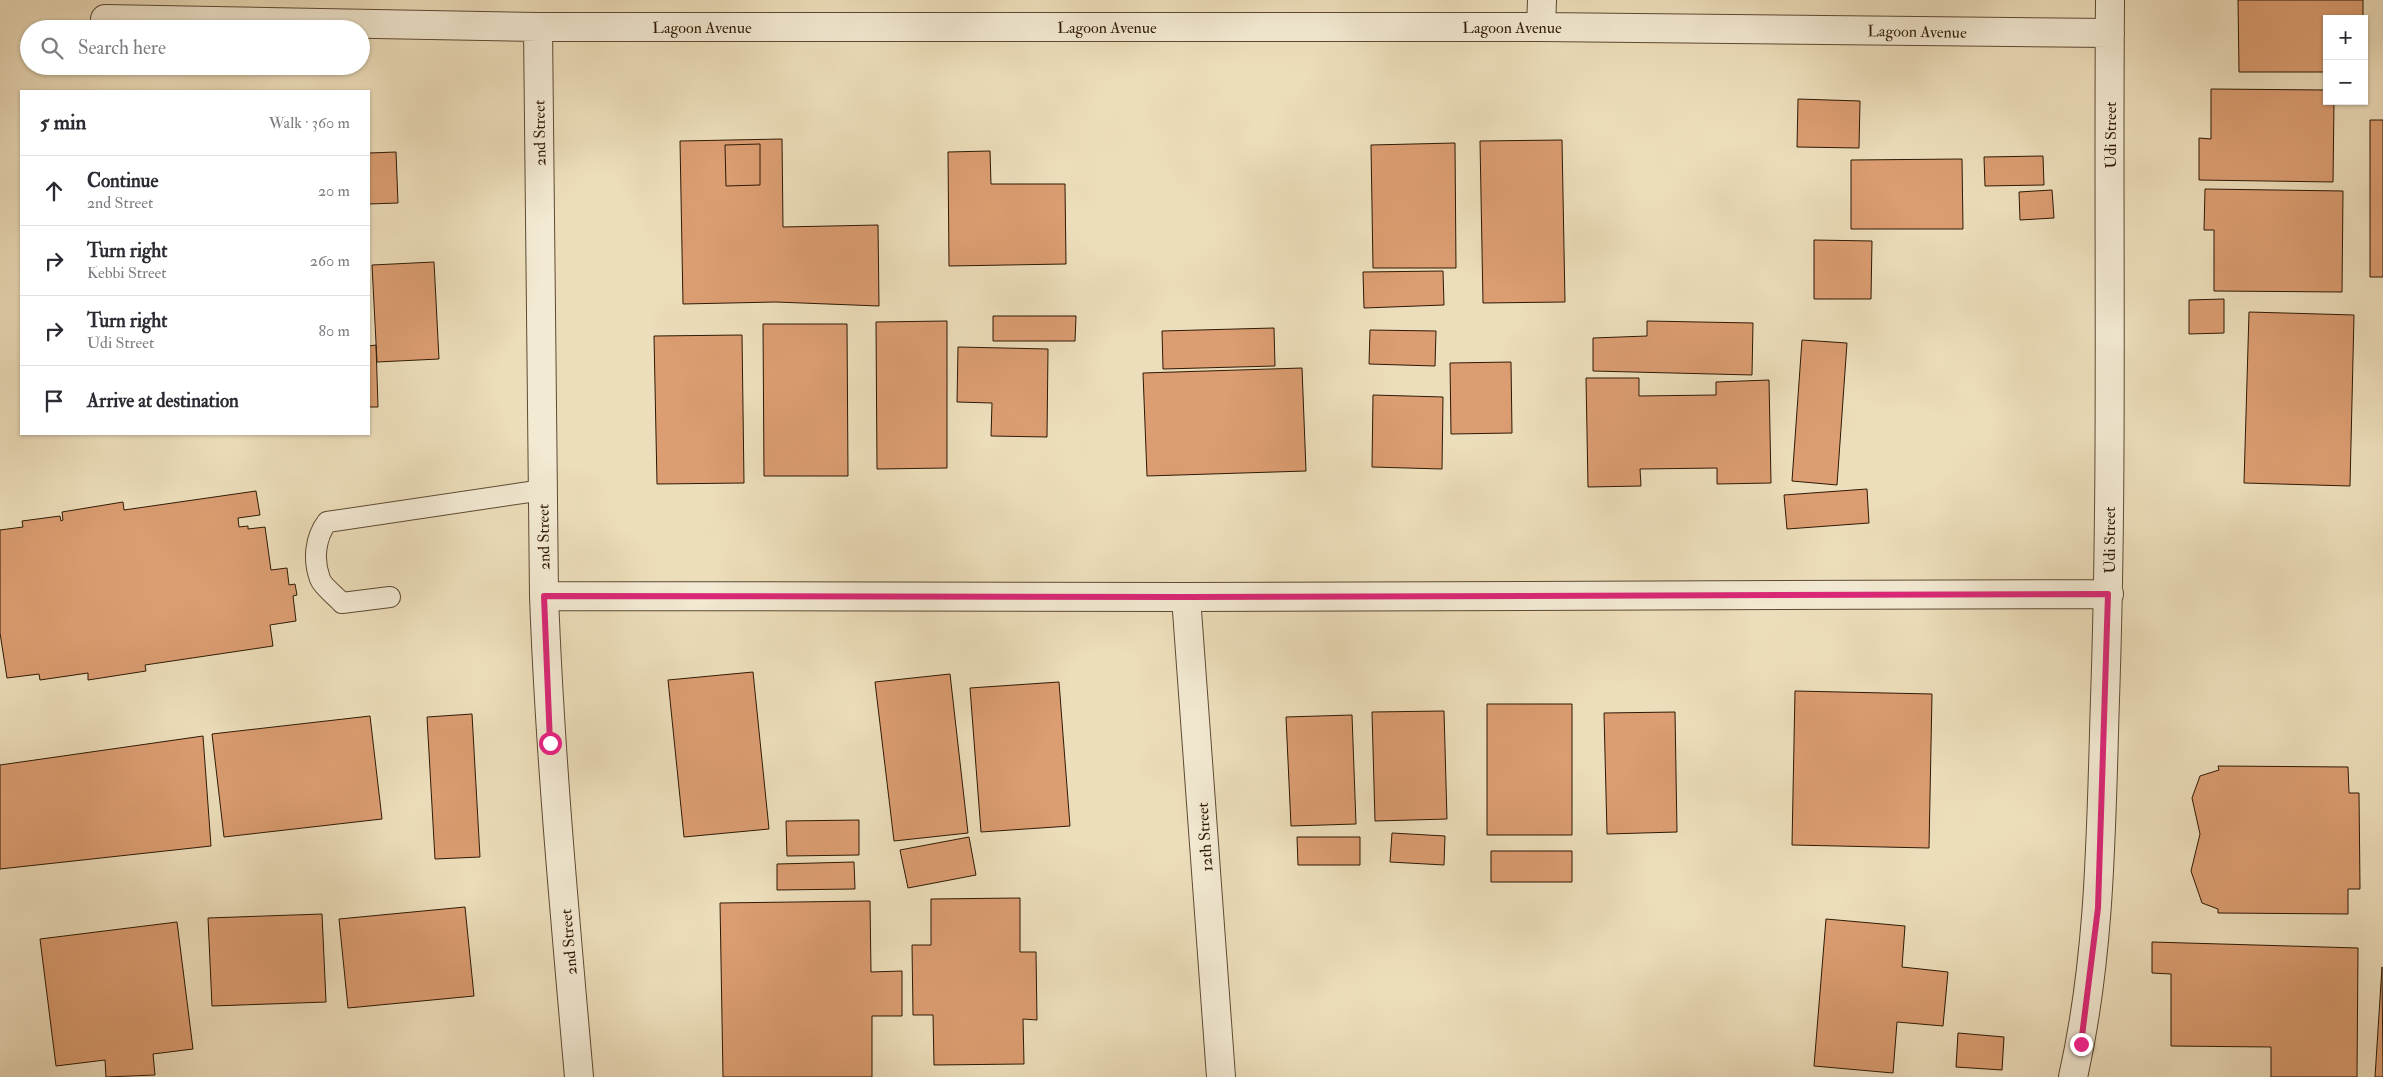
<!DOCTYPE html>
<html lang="en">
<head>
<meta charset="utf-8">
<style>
	:root { --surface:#fff; --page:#f2f2f3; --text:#2b2b33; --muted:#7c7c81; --line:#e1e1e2 }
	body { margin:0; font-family:"IM FELL Double Pica",serif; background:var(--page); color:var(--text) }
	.controls { position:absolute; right:15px; top:15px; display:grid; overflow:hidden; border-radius:0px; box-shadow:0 1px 4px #0004 }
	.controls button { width:45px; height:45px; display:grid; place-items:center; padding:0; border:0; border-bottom:1px solid var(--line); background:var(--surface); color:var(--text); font:25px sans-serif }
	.stop { position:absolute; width:15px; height:15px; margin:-11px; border:4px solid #db2777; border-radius:50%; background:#fff }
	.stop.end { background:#db2777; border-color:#fff; box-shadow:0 1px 5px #0008 }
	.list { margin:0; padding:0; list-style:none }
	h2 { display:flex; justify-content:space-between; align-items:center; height:65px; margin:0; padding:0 20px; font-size:21px }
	h2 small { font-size:16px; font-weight:400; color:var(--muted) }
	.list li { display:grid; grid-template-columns:32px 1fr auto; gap:15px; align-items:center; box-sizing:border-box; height:70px; padding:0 20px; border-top:1px solid var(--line) }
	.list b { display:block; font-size:19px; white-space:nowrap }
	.list p { margin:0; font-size:16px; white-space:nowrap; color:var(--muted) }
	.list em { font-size:16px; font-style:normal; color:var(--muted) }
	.icon { flex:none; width:28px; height:28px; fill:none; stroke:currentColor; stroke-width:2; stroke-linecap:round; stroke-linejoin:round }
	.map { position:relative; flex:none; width:2383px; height:1077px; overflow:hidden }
	.search { position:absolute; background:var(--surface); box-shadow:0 1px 4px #0004; left:20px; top:20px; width:350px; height:55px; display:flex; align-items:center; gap:12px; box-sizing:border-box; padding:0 18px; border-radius:28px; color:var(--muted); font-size:19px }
	.panel { position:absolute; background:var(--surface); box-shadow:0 1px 4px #0004; left:20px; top:90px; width:350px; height:345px; border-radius:0px }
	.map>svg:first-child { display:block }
</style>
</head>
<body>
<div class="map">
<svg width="2383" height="1077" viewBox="0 0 2383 1077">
	<rect width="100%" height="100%" fill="#eddebb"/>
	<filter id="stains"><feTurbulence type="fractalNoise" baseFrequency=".004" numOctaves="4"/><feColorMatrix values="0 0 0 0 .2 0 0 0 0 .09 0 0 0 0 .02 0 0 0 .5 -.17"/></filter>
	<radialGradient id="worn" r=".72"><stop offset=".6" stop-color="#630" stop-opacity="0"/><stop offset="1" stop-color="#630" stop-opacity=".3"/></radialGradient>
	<path fill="#db9d71" stroke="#2f1905" d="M2238,0H2363V19H2327V72H2239Z
		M2211,89L2327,90V101H2334L2333,182L2199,180V138L2211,139Z
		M1798,99L1860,101L1859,148L1797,147Z
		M2370,120H2383V277H2370Z
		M782,139L783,227L878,225L879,306L776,302L683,304L680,141Z
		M1562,140L1565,302L1483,303L1480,141Z
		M1455,143L1456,268H1373L1371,145Z
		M760,144V185L726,186L725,145Z
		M990,151L991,184H1065L1066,264L949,266L948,152Z
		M396,152L398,203L369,204V153Z
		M2043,156L2044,185L1985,186L1984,157Z
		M1962,159L1963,229H1851V160Z
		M2205,189L2343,191L2342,292L2214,291V230H2204Z
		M2052,190L2054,218L2020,220L2019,192Z
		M1814,240L1872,241L1871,299H1814Z
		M434,262L439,359L377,362L372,265Z
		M1443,271L1444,305L1364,308L1363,272Z
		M2224,299V333L2189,334V300Z
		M2249,312L2354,315L2350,486L2244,483Z
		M993,316H1076L1075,341H993Z
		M947,321V468L877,469L876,322Z
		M1647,321L1753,323L1752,375L1593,371V338L1647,336Z
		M763,324H847L848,476H764Z
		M1274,328L1275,366L1163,369L1162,331Z
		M1370,330L1436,331L1435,366L1369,364Z
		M742,335L744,483L657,484L654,336Z
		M1802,340L1847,343L1837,485L1792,481Z
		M376,345L378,407H369V346Z
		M958,347L1048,349L1047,437L991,436L992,403L957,402Z
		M1511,362L1512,433L1451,434L1450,363Z
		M1302,368L1306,471L1147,476L1143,373Z
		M1586,378H1639V396L1716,395V382L1769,380L1771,483L1717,484V468L1640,469L1641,486L1588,487Z
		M1373,395L1443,397L1442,469L1372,467Z
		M1867,489L1869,523L1787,529L1784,495Z
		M256,491L260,515L238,518L239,527L248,526V529L265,527L271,570L287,568L289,585L295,584L297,595L293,596L296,621L270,625L273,646L145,665L146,671L88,680V673L40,680L39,674L7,678L0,633V530L23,527L22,521L60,516L61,521L63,520L62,512L123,502L124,510Z
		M753,672L769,829L684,837L668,680Z
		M950,674L968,833L894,841L875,682Z
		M1059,682L1070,826L981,832L970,688Z
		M1795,691L1932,694L1929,848L1792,845Z
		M1487,704H1572V835H1487Z
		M1444,711L1447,819L1375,821L1372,712Z
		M1675,712L1677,832L1607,834L1604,713Z
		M472,714L480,857L435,859L427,717Z
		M1352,715L1356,824L1291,826L1286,717Z
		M370,716L382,819L224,837L212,734Z
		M203,736L211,846L0,869V765Z
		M2218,766L2348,767L2349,793H2359L2360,889H2348V914L2218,913V909L2202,903L2191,871L2200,834L2192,798L2200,776L2219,770Z
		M859,820V855L787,856L786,821Z
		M1392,833L1445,836L1444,865L1390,862Z
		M969,837L976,875L908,888L900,850Z
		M1297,837H1360V865H1298Z
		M1491,851H1572V882H1491Z
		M854,862L855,889L777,890V864Z
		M1020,898V952H1036L1037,1020L1023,1019L1024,1064L934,1065L933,1015H913L912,945H931V899Z
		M870,901L871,972L902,971V1016H872V1077H723L720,903Z
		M465,907L474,996L348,1008L339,919Z
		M322,914L326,1002L212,1006L208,918Z
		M1826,919L1905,926L1902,967L1948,972L1943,1026L1897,1022L1893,1073L1814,1066Z
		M177,922L193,1049L153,1054L155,1075L106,1077L105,1060L56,1066L40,939Z
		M2152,942L2358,948L2357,1077H2271V1047L2171,1046V974L2152,973Z
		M2382,967L2383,1077H2375Z
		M1958,1033L2004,1037L2002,1070L1956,1067Z"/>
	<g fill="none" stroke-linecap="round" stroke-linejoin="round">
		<g stroke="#5e4a32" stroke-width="22">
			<path id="service" d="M390,597L342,603C336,596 323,587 320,579C313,560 315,538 327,522L543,490"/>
		</g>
		<g stroke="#5e4a32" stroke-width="30">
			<path id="minor" d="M105,19L538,27H1541L2110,33
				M538,27L544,596C550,757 565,917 579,1077
				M1541,27L1542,0
				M544,596L1186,597L2109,594
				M1186,597L1221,1077
				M2073,1077C2101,953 2101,826 2105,699C2113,466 2108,233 2110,0"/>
		</g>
		<use href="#service" stroke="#f3ead3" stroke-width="20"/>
		<use href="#minor" stroke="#f3ead3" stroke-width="28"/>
	</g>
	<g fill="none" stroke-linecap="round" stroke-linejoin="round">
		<path stroke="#db2777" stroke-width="6" d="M550,743L544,596L1186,597L2108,594L2098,908L2081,1044"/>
	</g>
	<g text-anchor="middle" stroke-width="4" stroke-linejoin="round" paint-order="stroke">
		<g font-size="16" fill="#2f1905" stroke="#f3ead3">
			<text x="702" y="33">Lagoon Avenue</text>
			<text x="1107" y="33">Lagoon Avenue</text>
			<text x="1512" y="33">Lagoon Avenue</text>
			<text transform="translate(1917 31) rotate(1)" y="6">Lagoon Avenue</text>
			<text transform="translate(539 133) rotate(-91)" y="6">2nd Street</text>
			<text transform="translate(2110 135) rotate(-90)" y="6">Udi Street</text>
			<text transform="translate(543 537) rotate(-91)" y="6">2nd Street</text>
			<text transform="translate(2109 540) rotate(-90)" y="6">Udi Street</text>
			<text transform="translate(1204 837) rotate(-94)" y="6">12th Street</text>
			<text transform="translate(568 942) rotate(-95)" y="6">2nd Street</text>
		</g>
	</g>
	<rect width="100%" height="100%" filter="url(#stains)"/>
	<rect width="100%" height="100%" fill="url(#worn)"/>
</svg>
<div class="controls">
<button>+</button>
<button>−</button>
</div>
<div class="stop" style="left:550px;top:743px"></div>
<div class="stop end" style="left:2081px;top:1044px"></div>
<div class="search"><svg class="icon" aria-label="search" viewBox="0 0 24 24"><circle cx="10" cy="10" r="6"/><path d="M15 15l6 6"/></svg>Search here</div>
<section class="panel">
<h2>5 min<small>Walk · 360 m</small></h2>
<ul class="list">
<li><svg class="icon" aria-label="ahead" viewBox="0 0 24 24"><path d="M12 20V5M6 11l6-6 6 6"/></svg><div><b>Continue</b><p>2nd Street</p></div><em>20 m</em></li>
<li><svg class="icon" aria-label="right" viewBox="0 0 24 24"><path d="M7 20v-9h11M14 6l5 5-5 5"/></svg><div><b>Turn right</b><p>Kebbi Street</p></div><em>260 m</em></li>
<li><svg class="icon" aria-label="right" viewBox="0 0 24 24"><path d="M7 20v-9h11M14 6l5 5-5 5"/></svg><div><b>Turn right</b><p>Udi Street</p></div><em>80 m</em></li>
<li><svg class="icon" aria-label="arrive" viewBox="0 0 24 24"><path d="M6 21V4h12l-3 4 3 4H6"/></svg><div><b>Arrive at destination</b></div></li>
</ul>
</section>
</div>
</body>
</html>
